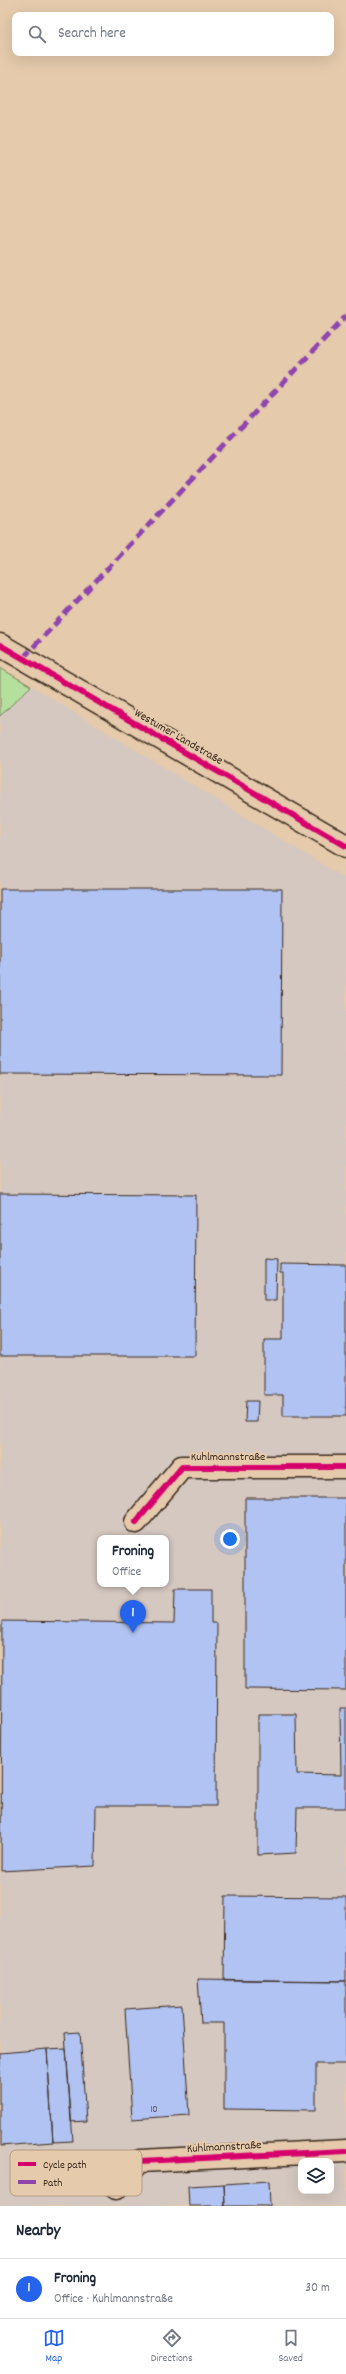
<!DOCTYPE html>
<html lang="en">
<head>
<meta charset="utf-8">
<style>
	:root { --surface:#fff; --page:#f6f6f7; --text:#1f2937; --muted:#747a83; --line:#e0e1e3; --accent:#2563eb }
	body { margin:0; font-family:Dekko,sans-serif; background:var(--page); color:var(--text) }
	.controls { position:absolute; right:12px; bottom:12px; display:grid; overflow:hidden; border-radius:8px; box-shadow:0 4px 16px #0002 }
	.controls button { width:36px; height:36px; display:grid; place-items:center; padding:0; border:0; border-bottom:1px solid var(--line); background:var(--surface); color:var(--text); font:20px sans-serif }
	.you { position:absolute; left:230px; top:1539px; width:14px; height:14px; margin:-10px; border:3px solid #fff; border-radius:50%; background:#1a73e8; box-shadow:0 0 0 6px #1a73e833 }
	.badge { display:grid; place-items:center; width:26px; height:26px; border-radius:50%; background:var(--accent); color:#fff; font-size:13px; font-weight:700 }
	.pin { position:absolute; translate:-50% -33px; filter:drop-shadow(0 1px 2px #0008) }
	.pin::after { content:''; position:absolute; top:21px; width:14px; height:12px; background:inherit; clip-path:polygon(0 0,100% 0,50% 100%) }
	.popup { position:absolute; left:97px; top:1535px; width:72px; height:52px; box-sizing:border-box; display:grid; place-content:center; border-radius:8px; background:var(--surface); filter:drop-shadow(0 1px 3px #0005); font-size:13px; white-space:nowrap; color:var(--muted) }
	.popup b { font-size:15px; color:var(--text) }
	.popup::after { content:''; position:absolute; left:50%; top:100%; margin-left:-8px; border:8px solid transparent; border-top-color:var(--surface) }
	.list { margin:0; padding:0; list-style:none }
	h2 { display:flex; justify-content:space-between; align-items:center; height:52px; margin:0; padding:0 16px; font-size:17px }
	h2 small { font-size:13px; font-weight:400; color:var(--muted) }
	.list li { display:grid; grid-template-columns:26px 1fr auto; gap:12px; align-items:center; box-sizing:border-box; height:60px; padding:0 16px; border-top:1px solid var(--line) }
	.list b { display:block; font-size:15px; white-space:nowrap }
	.list p { margin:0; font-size:13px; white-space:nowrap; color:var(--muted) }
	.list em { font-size:13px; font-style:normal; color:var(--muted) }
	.icon { flex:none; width:22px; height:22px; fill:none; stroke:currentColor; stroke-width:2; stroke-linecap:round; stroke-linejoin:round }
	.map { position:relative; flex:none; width:346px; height:2206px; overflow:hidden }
	.search { position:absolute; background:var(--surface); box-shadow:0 4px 16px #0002; left:12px; right:12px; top:12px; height:44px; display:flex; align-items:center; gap:10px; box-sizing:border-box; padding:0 14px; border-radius:8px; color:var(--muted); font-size:15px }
	.sheet { height:112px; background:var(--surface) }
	nav { display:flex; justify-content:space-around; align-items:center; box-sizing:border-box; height:56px; border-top:1px solid var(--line); background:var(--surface); font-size:11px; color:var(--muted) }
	nav a { display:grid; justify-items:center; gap:2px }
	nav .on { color:var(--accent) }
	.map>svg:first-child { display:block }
</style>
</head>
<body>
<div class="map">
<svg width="346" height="2206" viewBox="0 0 346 2206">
	<rect width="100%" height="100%" fill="#e5caac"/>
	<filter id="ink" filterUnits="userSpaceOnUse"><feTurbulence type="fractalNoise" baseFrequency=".025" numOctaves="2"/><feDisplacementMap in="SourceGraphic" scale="8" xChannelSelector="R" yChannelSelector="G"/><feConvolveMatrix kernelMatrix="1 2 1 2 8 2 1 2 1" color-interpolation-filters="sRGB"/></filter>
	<g filter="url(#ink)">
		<path fill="#d5c8c1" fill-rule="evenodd" d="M31,686L346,879V2206H0V716ZM100,1538H166V1584H100ZM301,2161H331V2191H301Z"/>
		<path fill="#b4df9d" stroke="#78845e" d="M0,668L31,686L0,716Z"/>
		<path fill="#b1c3f2" stroke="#3b2a1e" d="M0,889H282L281,1075L0,1074Z
			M0,1194L196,1195L195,1356H0Z
			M264,1258L277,1259L276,1300H264Z
			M280,1264L346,1265V1416H283V1395H264V1339H283V1273H280Z
			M246,1401H258L257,1422H245Z
			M245,1498H346V1690L245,1689Z
			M175,1589H211V1623H217L216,1806H96L95,1866L1,1871L2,1621L174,1623Z
			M340,1708H346V1808H297L296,1853L258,1855V1714H296L297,1774L341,1775Z
			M225,1896L346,1897V1981L224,1980Z
			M198,1979L346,1981V2064H316V2110L224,2109V2023H201Z
			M182,2005L189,2115L132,2119L125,2009Z
			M80,2032L86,2121L71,2122L65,2033Z
			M66,2048L73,2141L53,2142L47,2049Z
			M47,2049L53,2142L0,2146V2053Z
			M269,2181L270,2206H225L224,2184Z
			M224,2184L225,2206H189L188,2186Z"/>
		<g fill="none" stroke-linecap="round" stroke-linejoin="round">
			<g stroke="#3b2a1e" stroke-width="25">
				<path id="street" d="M0,645L346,846
					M136,1522L182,1467H346
					M116,2188L140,2161L346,2151"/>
			</g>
			<use href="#street" stroke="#e5caac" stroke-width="22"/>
			<path stroke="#8e44ad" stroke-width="5" stroke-dasharray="10 5" stroke-linecap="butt" d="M23,658L346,316"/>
			<g stroke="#e5caac" stroke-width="8">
				<path id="cycleway" d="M0,645L346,846
					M136,1522L182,1467H346
					M116,2188L140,2161L346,2151"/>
			</g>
			<use href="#cycleway" stroke="#d6006c" stroke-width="6"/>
		</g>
	</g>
	<g text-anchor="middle" stroke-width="4" stroke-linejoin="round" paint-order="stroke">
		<g font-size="10" fill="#585053">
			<text x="154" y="2112">10</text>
		</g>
		<g font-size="12" fill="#3b2a1e" stroke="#e5caac">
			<text transform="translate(179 736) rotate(30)" y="4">Westumer Landstraße</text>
			<text x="228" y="1460">Kuhlmannstraße</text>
			<text transform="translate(224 2146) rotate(-3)" y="4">Kuhlmannstraße</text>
		</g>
	</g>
	<rect x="10" y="2150" width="132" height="46" rx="6" fill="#e5caac" stroke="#b29a81" stroke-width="1"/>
	<rect x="18" y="2162" width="18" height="4" fill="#d6006c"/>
	<rect x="18" y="2180" width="18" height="4" fill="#8e44ad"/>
	<g font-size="11" fill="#3b2a1e">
		<text x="43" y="2168">Cycle path</text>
		<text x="43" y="2186">Path</text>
	</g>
</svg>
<div class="controls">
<button><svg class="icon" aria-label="layers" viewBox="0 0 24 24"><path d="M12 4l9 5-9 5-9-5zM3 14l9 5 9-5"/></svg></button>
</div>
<div class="you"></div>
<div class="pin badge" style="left:133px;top:1633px">1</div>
<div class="popup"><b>Froning</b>Office</div>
<div class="search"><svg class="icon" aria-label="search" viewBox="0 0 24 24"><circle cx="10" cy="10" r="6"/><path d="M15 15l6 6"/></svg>Search here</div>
</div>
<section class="sheet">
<h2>Nearby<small></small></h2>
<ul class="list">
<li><span class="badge">1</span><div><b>Froning</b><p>Office · Kuhlmannstraße</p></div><em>30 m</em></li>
</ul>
</section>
<nav>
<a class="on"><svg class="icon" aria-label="map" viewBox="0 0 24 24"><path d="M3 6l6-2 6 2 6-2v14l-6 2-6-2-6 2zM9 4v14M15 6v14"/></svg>Map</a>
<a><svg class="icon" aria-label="directions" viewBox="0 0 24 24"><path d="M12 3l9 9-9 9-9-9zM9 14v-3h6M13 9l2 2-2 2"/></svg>Directions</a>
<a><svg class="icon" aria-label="saved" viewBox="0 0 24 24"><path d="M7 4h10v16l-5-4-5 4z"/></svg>Saved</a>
</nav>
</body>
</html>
